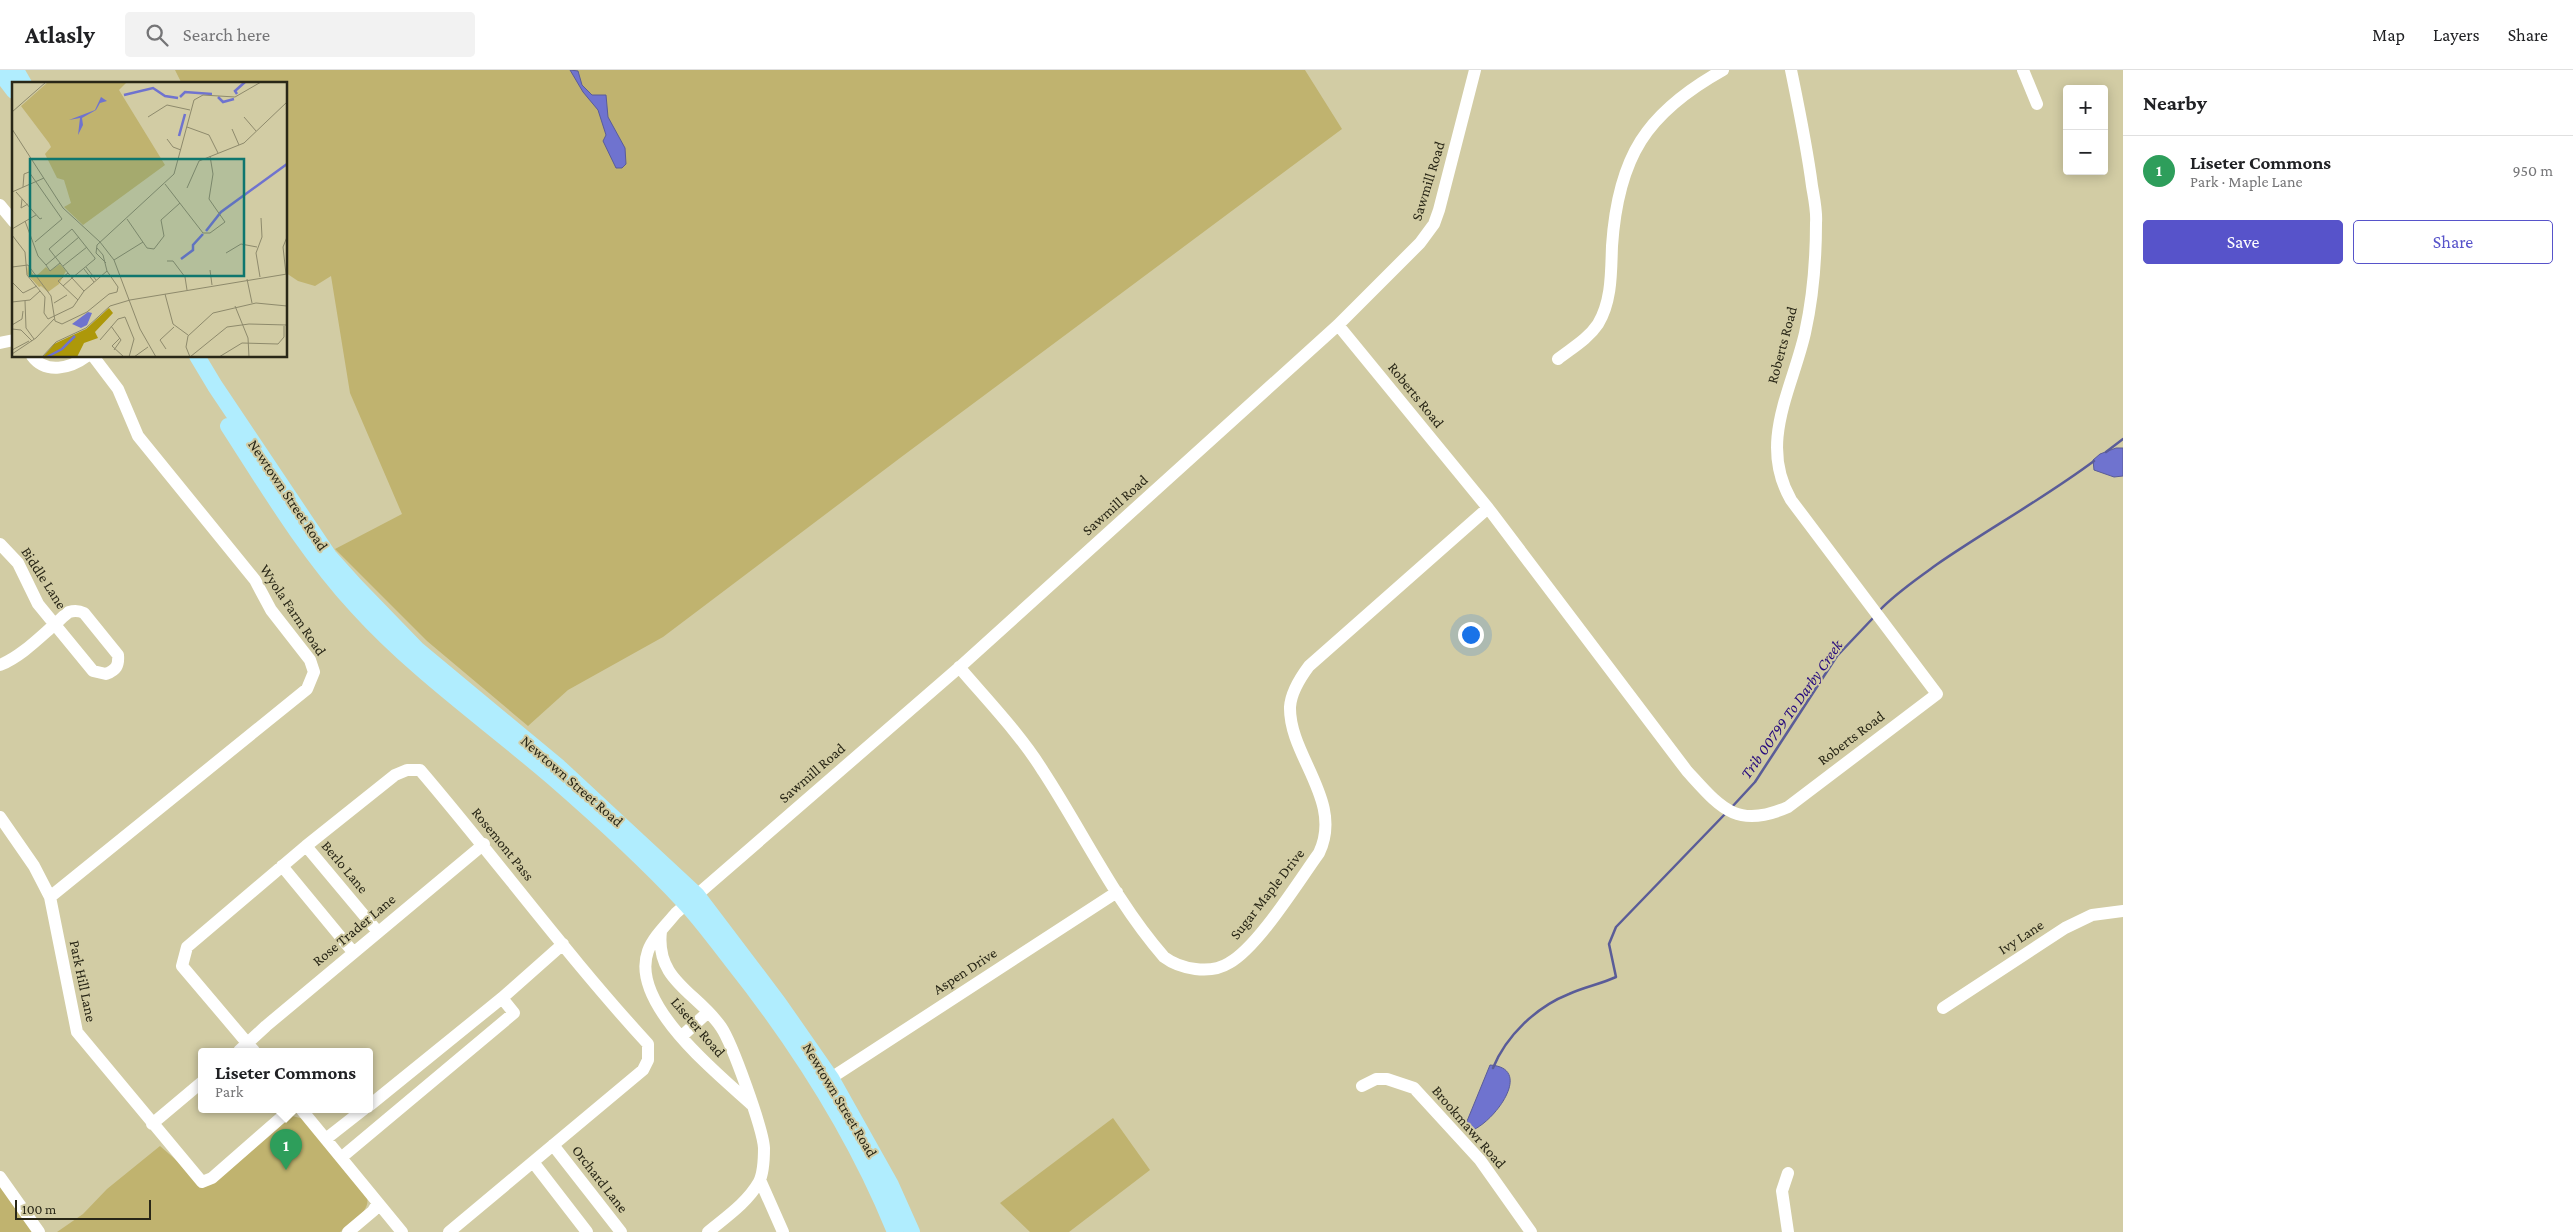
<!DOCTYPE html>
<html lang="en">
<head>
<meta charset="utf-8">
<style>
	:root { --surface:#fff; --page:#f2f2f2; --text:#202124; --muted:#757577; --line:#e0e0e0; --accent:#5753ca }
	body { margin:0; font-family:"Crimson Pro",serif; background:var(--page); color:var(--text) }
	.controls { position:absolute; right:15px; top:15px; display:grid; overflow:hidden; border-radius:5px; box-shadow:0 2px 12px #0003 }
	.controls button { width:45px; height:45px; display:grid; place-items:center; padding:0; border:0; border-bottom:1px solid var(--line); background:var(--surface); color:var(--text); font:25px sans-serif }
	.scale { position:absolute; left:15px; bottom:12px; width:136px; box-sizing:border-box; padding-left:5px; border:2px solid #292717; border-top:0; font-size:14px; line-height:18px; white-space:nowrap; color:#292717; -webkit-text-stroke:4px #d2cca4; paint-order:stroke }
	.you { position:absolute; left:1470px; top:564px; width:18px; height:18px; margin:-12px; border:4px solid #fff; border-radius:50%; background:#1a73e8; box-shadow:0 0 0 8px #1a73e833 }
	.badge { display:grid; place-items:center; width:32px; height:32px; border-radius:50%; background:var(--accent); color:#fff; font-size:16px; font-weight:700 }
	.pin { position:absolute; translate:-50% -41px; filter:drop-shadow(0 1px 2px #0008) }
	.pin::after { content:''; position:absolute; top:26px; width:18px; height:15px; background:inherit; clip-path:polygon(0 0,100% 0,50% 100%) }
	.popup { position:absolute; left:198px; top:978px; width:175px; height:65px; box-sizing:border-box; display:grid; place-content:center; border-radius:5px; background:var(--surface); filter:drop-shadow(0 1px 4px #0005); font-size:16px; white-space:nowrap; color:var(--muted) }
	.popup b { font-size:19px; color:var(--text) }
	.popup::after { content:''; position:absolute; left:50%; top:100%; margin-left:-10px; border:10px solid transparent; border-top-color:var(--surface) }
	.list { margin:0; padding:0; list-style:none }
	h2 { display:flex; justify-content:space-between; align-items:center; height:65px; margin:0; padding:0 20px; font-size:21px }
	h2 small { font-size:16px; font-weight:400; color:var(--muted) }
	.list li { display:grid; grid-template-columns:32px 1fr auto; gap:15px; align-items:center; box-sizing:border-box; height:70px; padding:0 20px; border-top:1px solid var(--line) }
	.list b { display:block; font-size:19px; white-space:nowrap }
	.list p { margin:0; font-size:16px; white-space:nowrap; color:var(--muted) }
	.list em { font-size:16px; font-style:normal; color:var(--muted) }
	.actions { display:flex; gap:10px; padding:15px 20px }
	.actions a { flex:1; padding:11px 0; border:1px solid var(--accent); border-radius:5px; text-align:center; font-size:18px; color:var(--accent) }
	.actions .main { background:var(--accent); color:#fff }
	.icon { flex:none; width:28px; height:28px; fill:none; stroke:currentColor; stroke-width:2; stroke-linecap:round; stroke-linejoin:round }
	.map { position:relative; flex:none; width:2123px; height:1162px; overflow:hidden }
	header { display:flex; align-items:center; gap:30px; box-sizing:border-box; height:70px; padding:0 25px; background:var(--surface); border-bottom:1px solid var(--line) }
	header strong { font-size:24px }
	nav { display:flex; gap:28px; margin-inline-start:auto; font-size:18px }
	.search { width:350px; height:45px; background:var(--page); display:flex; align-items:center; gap:12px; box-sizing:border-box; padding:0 18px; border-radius:5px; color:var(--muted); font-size:19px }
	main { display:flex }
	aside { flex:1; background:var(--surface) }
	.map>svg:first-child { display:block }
</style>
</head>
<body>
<header>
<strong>Atlasly</strong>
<div class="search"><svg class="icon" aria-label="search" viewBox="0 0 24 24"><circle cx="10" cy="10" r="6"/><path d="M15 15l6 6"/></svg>Search here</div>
<nav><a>Map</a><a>Layers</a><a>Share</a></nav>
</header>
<main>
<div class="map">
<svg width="2123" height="1162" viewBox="0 0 2123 1162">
	<rect width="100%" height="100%" fill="#d2cca4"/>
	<path fill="#c0b36f" d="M175,0H1305L1342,59L904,385L663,567L568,620L528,656L427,571L335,479L402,444L350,323L331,206L315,216L298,211L286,203V14H182Z
		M292,1046L304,1049L367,1127C371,1142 350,1153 340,1162H57L83,1144L107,1119L160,1076L192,1104L200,1118L238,1091Z
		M1113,1048L1150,1100L1069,1162H1030L1000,1133Z
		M0,1110L35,1162H0Z"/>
	<path fill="#6f73cf" stroke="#5a5c98" d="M570,0L578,1L582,15L592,25H606L608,47L625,78L626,94L622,98H616L603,71L606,65L598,40L583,22Z
		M2116,378H2123V406L2114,407L2094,400L2093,390L2100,384Z
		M1490,995C1536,998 1492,1055 1470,1061L1465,1056Z"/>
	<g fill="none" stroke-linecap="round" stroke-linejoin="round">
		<path stroke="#5a5c98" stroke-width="2.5" d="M2106,382L2123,369
			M1879,541C1896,523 1916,510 1936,495C1988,459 2043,429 2094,391
			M1731,738L1755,712L1837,586L1874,547
			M1493,998C1506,966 1536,937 1569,924C1584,917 1601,914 1616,907L1609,874L1616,857L1725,744"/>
		<path stroke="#fff" stroke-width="12" d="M2023,0L2037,34
			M0,135L14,152
			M1338,255L1488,438L1687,701C1720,737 1736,760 1788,737L1937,624L1791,430C1758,373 1792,320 1805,263C1813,227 1816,190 1816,153C1817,141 1814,128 1812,116C1807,77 1799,39 1791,0
			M0,273L14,270
			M32,286C46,305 71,298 87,286
			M1558,289C1572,278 1588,269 1598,254C1612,231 1611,202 1612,176C1618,87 1646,43 1723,0
			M0,474L18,493L38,534L93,601L106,604C116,600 119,596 118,585L84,543C80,541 75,540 69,542C64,545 59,551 54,555C38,569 20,587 0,595
			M959,597C988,631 1020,664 1043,701C1083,762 1115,831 1164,887C1180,899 1210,905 1229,893C1258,877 1298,812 1319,783C1344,731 1289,686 1290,637C1291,622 1300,608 1309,596L1488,438
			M0,747L34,796L50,827L77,962L202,1112L212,1108L291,1039
			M306,776L378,862
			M282,796L353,882
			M50,827L307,619L314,602L310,590L271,540L255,510L138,366L118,319L93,286
			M661,861C655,911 697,922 721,957C732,973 763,1059 764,1078C764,1087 763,1104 759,1112C747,1133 726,1147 708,1162
			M1943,938L2065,858L2092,845L2123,841
			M682,966L708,942
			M239,981L266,956L484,774
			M254,981L182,896L187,877L306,776L395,705L407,700H420C497,790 568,887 648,974V990L643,1000L449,1162
			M831,1008L1117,822
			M1362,1016L1376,1009H1387L1414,1018L1480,1090L1531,1162
			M751,1034C717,1003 629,933 648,881C653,867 667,854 676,843L962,595L1338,255L1420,173L1434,154L1439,140L1475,0
			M370,1035L502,928L563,874
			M301,1039L402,1162
			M152,1054L202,1012
			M327,1068L364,1039
			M553,1075L621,1162
			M342,1087L514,943L502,928
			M533,1092L587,1162
			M0,1107L39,1162
			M760,1110L783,1162
			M348,1162L373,1141L378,1133
			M1788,1162L1782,1121L1788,1103"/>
		<path stroke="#b0edfe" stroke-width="16" d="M16,0L24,14
			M0,3L14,21
			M197,286L215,316L329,486L356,516L418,580L559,697L697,825L778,932L831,1008L891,1115L912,1162
			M228,356C268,418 307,483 357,537C415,601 488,652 553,708C599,748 643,788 684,832C701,850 716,871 731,890C797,973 855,1063 895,1162"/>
	</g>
	<g text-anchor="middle" stroke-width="4" stroke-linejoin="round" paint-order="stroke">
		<g font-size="15" fill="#292717" stroke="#d2cca4">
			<text transform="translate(1428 111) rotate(-73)" y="5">Sawmill Road</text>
			<text transform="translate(1782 275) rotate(-75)" y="5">Roberts Road</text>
			<text transform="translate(1416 325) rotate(51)" y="5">Roberts Road</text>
			<text transform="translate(288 425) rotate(56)" y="5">Newtown Street Road</text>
			<text transform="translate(1115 435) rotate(-42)" y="5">Sawmill Road</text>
			<text transform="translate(44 508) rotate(57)" y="5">Biddle Lane</text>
			<text transform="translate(293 540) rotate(56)" y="5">Wyola Farm Road</text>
			<text transform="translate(1851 668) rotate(-37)" y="5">Roberts Road</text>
			<text transform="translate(812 703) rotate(-41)" y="5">Sawmill Road</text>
			<text transform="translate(572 711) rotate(41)" y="5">Newtown Street Road</text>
			<text transform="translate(503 774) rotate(51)" y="5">Rosemont Pass</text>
			<text transform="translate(345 797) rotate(50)" y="5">Berlo Lane</text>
			<text transform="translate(1267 824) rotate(-52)" y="5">Sugar Maple Drive</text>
			<text transform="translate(354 860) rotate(-40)" y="5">Rose Trader Lane</text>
			<text transform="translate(2021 867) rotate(-33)" y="5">Ivy Lane</text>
			<text transform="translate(965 901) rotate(-33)" y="5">Aspen Drive</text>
			<text transform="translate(83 911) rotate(78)" y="5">Park Hill Lane</text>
			<text transform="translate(698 957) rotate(49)" y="5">Liseter Road</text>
			<text transform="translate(840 1030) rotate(59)" y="5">Newtown Street Road</text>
			<text transform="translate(1469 1057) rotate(49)" y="5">Brookmawr Road</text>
			<text transform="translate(600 1109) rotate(52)" y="5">Orchard Lane</text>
		</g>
		<g font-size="16" font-style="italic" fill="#25097d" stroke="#d2cca4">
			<text transform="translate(1791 639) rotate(-55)" y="6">Trib 00799 To Darby Creek</text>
		</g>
	</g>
	<g transform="translate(12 12)">
		<rect width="275" height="275" fill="#d2cca4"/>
		<path d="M36,0H115L107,8L153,83L71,143L52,125L59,121L52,98L45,96L33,72L39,65L37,61L9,24ZM48,182L54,189L47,202L36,210L29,204L27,205L15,192L16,184L23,195L34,185L38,189Z" fill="#c0b36f"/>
		<path d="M97,226L101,231L83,250L86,256L72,261L65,275H31L42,262L74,247Z" fill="#ad980a"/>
		<path d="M89,15L95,19L88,21L84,28L70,36L71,43L66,53L68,36L57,38L83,28ZM76,230L80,231L75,243L69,246L60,242Z" fill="#6f73cf"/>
		<path fill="none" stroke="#6f73cf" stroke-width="2.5" d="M225,12L223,9L233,0M112,13L141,6L153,14L166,16M168,15L173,10L200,12M206,15L211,20L222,17M167,54L173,32M194,149L209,130L275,82M169,177L181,168V163L191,152M35,275L50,267L63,254"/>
		<path fill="none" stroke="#8e8a6c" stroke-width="1" d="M0,30L34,0M136,35L155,23L178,28M232,35L244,49M175,45L197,53L206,71M0,47L51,126L88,160L102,178L128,247L144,275M220,47L227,63M155,57L161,65L169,68M153,102L191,151H198L213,140L197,117L201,92L198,74M11,105L12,92L17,90L50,137L23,160M175,106L187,79L232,61L275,20M0,110L32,96M4,110L28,137L30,136M10,117L9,126L16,122M115,137L135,166L142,167L152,154L149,138L168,121M13,139L26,174L34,183L38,189L48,181M0,147L24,133M0,153L13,170L15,193L33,215L32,231L36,237M214,171L229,162L245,165M102,178L131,160M155,179H161L173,195L175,208M94,181L84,171L85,163L162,92L182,18L191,13L223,15L249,0M34,183L67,155M51,184L75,165M0,185L16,183L39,214L43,239L50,242L75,230L97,212L105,210L106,205L95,189M74,185L84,198M72,187L82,200M198,188L200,203M56,191L46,199L66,218M274,192L271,165L275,155M248,195L244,171L250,155L249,136M235,197L240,221M0,200L11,211L25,204M51,204L60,196L83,177V176L60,147L37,167L60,196L72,209M153,212L161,242L176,253M118,218L275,192M13,219L14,246L22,257M0,220L18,218L28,209M42,221L55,213M223,224L236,256L237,275M36,237L61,225L72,209L95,189L91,173L85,166M0,243L10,237L11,229M99,244L109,258L102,268M0,247L9,248L20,259M108,256L100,264L112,275M88,258L106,237L113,235L122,257L117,275M154,267L148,258L162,245M0,268L17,259M0,272L24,256L42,237M30,275L44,260L74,246L98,224L118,218M122,275L136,265M178,275L174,265L176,254L201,231L244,221L275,224M178,275L215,245L237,242L275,243M207,275L230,261L266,262L272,255V244"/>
		<path fill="#0f766e" fill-opacity="0.15" stroke="#0f766e" stroke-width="2.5" d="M18,77H232V194H18Z"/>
		<rect width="275" height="275" fill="none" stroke="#292717" stroke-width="2.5"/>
	</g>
</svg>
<div class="controls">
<button>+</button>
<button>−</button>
</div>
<div class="scale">100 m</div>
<div class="you"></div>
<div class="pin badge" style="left:286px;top:1100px;background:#2e9e5b">1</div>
<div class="popup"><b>Liseter Commons</b>Park</div>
</div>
<aside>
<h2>Nearby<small></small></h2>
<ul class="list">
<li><span class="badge" style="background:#2e9e5b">1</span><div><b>Liseter Commons</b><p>Park · Maple Lane</p></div><em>950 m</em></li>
</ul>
<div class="actions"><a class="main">Save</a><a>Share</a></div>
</aside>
</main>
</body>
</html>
